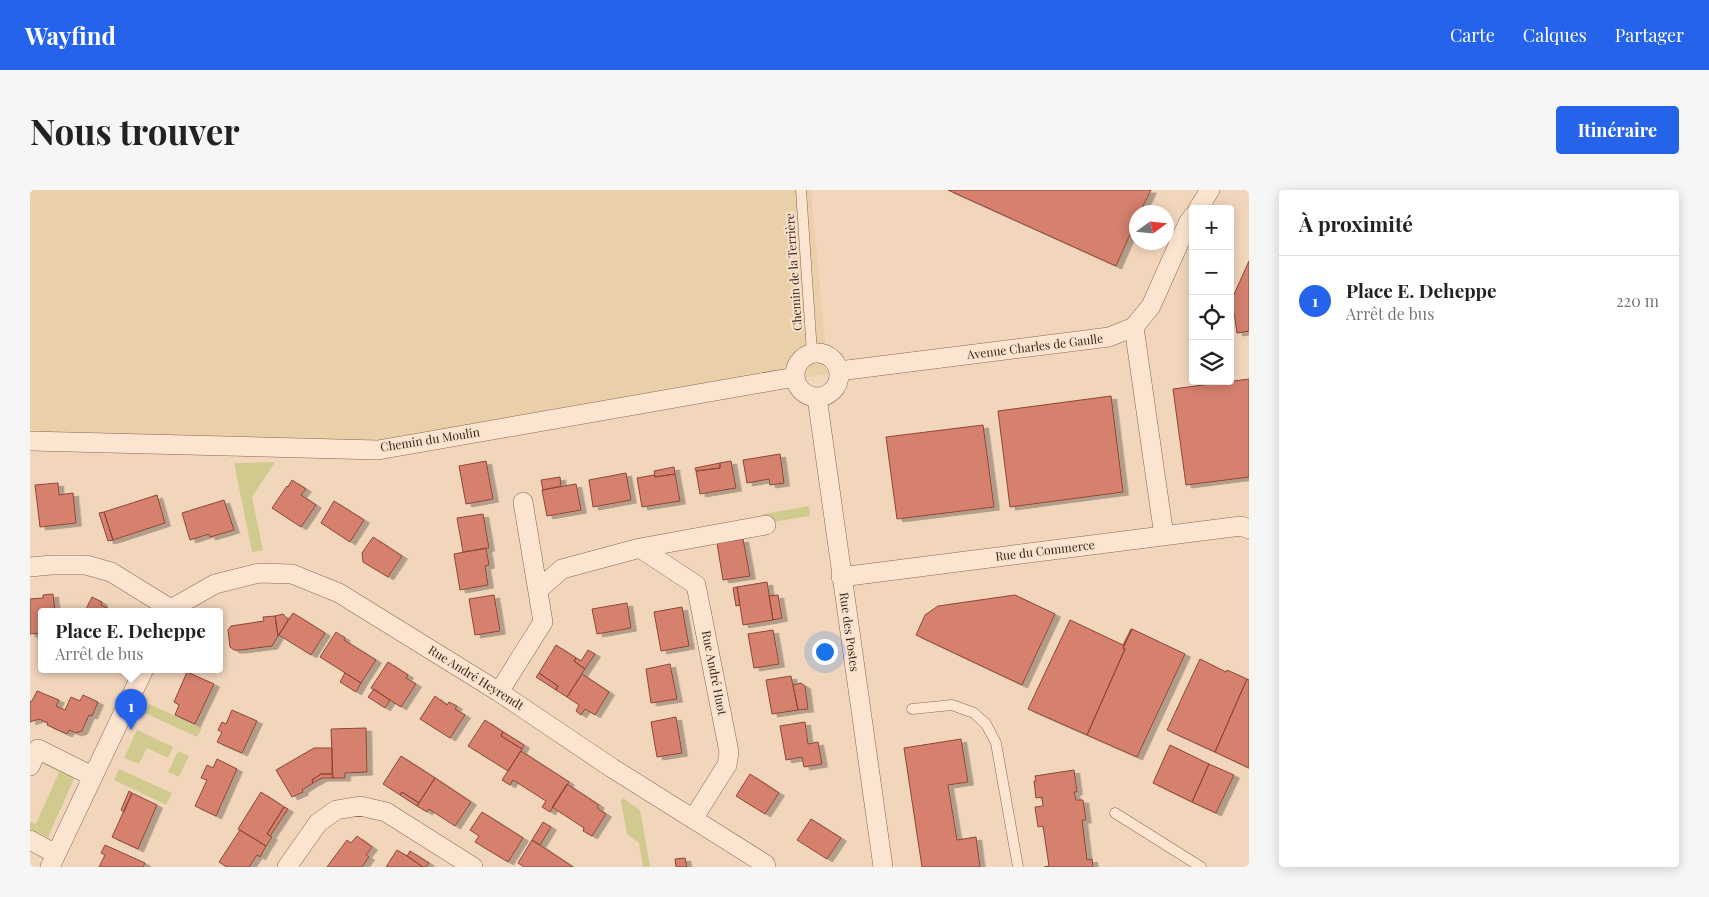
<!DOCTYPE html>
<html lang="fr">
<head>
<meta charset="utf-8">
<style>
	:root { --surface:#fff; --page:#f6f6f6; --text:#222; --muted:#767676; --line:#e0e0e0; --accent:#2563eb }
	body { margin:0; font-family:"Playfair Display",serif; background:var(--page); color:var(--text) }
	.controls { position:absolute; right:15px; top:15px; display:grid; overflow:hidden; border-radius:5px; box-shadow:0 2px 12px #0003 }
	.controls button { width:45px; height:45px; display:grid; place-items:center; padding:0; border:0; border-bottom:1px solid var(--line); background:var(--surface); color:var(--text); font:25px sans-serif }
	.compass { position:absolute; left:1099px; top:15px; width:45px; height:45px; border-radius:50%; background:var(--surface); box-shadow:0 2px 12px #0003; rotate:75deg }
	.you { position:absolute; left:794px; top:461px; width:18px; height:18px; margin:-12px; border:4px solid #fff; border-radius:50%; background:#1a73e8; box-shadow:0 0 0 8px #1a73e833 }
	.badge { display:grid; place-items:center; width:32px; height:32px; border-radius:50%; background:var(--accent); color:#fff; font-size:16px; font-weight:700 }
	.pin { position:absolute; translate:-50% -41px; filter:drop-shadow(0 1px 2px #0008) }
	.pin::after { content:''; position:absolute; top:26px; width:18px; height:15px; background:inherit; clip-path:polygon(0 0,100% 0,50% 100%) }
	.popup { position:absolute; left:8px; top:418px; width:185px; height:65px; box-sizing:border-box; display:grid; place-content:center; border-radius:5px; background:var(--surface); filter:drop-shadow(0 1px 4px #0005); font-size:16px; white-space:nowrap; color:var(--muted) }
	.popup b { font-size:19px; color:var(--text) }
	.popup::after { content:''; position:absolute; left:50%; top:100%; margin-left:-10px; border:10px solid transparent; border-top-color:var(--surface) }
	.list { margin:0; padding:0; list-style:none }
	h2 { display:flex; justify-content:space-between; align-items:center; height:65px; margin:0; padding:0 20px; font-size:21px }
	h2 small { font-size:16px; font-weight:400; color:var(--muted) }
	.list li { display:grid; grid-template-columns:32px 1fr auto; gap:15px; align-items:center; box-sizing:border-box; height:90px; padding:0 20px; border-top:1px solid var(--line) }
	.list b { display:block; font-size:19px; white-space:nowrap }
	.list p { margin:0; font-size:16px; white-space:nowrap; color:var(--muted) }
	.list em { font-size:16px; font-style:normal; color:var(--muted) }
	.icon { flex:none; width:28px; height:28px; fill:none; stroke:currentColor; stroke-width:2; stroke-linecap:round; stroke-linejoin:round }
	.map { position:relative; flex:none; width:1219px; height:677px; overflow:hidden; border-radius:5px }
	header { display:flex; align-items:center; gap:30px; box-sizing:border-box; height:70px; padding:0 25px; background:var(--accent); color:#fff }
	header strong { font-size:24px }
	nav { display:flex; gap:28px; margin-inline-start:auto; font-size:18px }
	.intro { display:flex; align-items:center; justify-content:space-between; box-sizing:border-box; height:120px; padding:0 30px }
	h1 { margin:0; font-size:35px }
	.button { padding:12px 22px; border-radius:5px; background:var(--accent); color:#fff; font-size:18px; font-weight:700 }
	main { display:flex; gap:30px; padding:0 30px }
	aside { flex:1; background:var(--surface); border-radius:5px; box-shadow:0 2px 12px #0003 }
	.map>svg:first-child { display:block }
</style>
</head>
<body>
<header>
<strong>Wayfind</strong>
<nav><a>Carte</a><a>Calques</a><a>Partager</a></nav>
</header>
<div class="intro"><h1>Nous trouver</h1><a class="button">Itinéraire</a></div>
<main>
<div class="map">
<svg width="1219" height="677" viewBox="0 0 1219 677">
	<defs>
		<filter id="shadow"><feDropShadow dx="5.5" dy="3" stdDeviation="0" flood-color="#0004"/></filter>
	</defs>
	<rect width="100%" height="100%" fill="#f2d6bc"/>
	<path fill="#e9d0a9" d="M0,0H781L798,184L729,194L349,259L0,251Z"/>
	<path fill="#d1ca8f" d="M245,272L222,307L233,360L222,362L204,273Z
		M779,316L780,326L736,333L734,324Z
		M119,514L172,538L167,547L115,523Z
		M107,540L143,557L138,568L117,558L109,574L94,568Z
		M148,561L159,566L149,587L138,582Z
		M16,568L47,582L18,647L0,639V632L6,634L29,582L13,574Z
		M89,579L142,603L136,615L84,590Z
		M593,608L610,620L620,677H613L609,653L597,644L591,611Z"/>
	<path fill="#d5816e" stroke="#8d4637" filter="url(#shadow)" d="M918,0H1121L1110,22H1106V31L1086,76Z
		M1219,71V141L1207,143L1202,109Z
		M1219,189V287L1156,295L1143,199Z
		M1081,206L1093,302L980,317L968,221Z
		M953,235L964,317L867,329L856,247Z
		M750,264L754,293L740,295L739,289L717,293L713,270Z
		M456,271L463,309L436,314L429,276Z
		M701,271L706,298L670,304L666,281L690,278V273Z
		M690,273V278L666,281L665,278Z
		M644,277L645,284L625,287L624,281Z
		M596,283L601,310L563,317L559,290Z
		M645,284L650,311L612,317L607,288L624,285L625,287Z
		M530,287L531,296L513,300L511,290Z
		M262,290L276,299L271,305L286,315L271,337L242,318L257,296L258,297Z
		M28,293L29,305L43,303L46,333L10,337L5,295Z
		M546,294L551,320L517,326L512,300Z
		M127,305L135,333L83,350L74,322Z
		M194,310L204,340L180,347L179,344L160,350L152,323Z
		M304,311L334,330L320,352L291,333Z
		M74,322L83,350L78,351L69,323Z
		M453,324L459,358L433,362L427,328Z
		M343,347L372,366L358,387L333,372L332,363Z
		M713,349L720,386L693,390L687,353Z
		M456,358L459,375L455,376L458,395L430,400L424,364Z
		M737,392L743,430L713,435L707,397Z
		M707,397L710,415L706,416L703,398Z
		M23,404L25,421H12V443L0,444V409L13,408V405Z
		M464,405L470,441L445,445L439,409Z
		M748,405L752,428L743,430L739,406Z
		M985,405L1025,424L992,495L886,445L895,425L908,416Z
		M62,407L72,412L71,415L84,421H55Z
		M597,413L601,438L567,444L562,419Z
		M652,417L659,456L631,461L624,422Z
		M263,423L295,443L281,465L249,445Z
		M253,424L258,430L248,446L245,426Z
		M245,426L248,446L242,456L210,460H204L200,457L198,440L201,436L234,431L233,427Z
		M1040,430L1093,455L1101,439H1102L1093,458L1095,459L1057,545L998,519Z
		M1102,439L1155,464L1107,567L1057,545L1095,459L1093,458Z
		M743,440L749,474L724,478L718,444Z
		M306,442L315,448L314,450L346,470L331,493L290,467Z
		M526,455L546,468L544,471L555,479L537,507L526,500L528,496L509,483Z
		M558,460L565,464L555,479L544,471L546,468L551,471Z
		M1170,469L1196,482L1197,480L1217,489L1185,562L1137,540Z
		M358,472L378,485L376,488L386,494L371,517L341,498Z
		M640,474L647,509L621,513L616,479Z
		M157,482L184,494L165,534L145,525L149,515L144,512Z
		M315,483L331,493L326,502L310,492Z
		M509,483L528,496L526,500L506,487Z
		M552,484L579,502L565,525L555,519L551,525L546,521L549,515L537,507Z
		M761,486L768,520L742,524L736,490Z
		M1217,489L1219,490V578L1185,562Z
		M771,493L775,496L778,519L768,520L763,495Z
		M344,499L360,510L355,518L338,507Z
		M7,501L29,510L26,516L35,520L41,507L50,511L53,505L68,512L62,526L59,525L52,541L46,543L39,540L37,544L17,535L18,533L9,529L0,532V512L2,511Z
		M405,506L417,515L419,512L427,516L425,519L435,525L420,548L390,529Z
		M202,520L227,531L212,563L187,552L192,542L188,540L192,532L196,534Z
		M646,527L652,563L627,567L621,532Z
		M455,530L473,542L471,546L492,559L478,581L438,556Z
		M775,532L778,554L788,552L792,574L774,577L772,567L756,570L750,536Z
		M336,538L337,582L315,583V588H303L301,539Z
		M473,542L494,555L492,559L471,546Z
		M931,549L938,592L918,595L927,650L946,647L950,677H892L874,558Z
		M1140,555L1179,574L1162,612L1123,593Z
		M284,558H302V584H291L282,590L283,593L272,600L273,602L262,607L246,580Z
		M491,561L539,592L520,622L512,617L516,611L483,590L480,595L472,590Z
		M371,566L405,588L389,613L372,602L370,605L353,594Z
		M187,569L207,579L186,626L165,616L177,590L171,588L177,575L183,578Z
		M1179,574L1204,585L1186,623L1162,612Z
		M1044,580L1047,602H1044L1046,610H1053L1056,630H1052L1057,670L1062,669L1063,677H1014L1019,676L1013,636L1008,637L1005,617L1013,616L1012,607L1006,608L1004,591H1006L1005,586Z
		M291,584H302L303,588H292L283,593L282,590Z
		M720,584L749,603L735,624L706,606Z
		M405,588L441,612L425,636L399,619L397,622L387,616Z
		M537,594L569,615L567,618L576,624L562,646L553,641L554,638L522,617Z
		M99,601L102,603L94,622L91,620Z
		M231,602L254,617L237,644L242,647L236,656L208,639Z
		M372,602L389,613L387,616L370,605Z
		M102,603L127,615L108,659L82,647Z
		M254,617L258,619L240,646L237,644Z
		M452,622L493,648L478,672L445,652L449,646L440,640Z
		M781,629L811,648L797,669L767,650Z
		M513,632L521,637L510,655L502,650Z
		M210,640L236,656L230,667L227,665L219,677H197L189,672Z
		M327,646L342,657L336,665L339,667L332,677H297L317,650L321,653Z
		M502,650L510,655L543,677H494L488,673Z
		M75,655L115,673L113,677H69L75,665L71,663Z
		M367,660L377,666L393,677H356Z
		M380,661L399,673L396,677H393L377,666Z
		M655,668L657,677H646L645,669Z"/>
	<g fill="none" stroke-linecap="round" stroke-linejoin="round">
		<g stroke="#8c6554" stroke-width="11">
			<path id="service" d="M771,0L782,163
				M882,519L922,515L944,523L956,534L966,553L988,677
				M1085,623L1171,677"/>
		</g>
		<g stroke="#8c6554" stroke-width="20">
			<path id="minor" d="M1168,19L1180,0
				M1104,137L1134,346
				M765 185a22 22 0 1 1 44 0a22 22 0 1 1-44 0Z
				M809,181L1079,147L1104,137L1121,116L1158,33L1163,26
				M787,207L853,677
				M0,251L348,260L765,187
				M610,358L666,395L699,562L697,575L663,629
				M0,377L21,375H56L81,382L141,419
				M811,387L1211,336L1219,339
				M508,400L532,379L610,358L736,335
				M140,421L141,419L185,394L229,383L262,384L309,403L469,502L582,578L735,674L736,677
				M469,502L513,432L493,312
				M0,576L8,559L62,586
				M0,650L26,664
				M20,677L114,479
				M257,677L288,633L306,620L330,616L356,622L443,677"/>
		</g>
		<use href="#service" stroke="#fce5d0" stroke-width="10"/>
		<use href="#minor" stroke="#fce5d0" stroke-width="19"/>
	</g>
	<g text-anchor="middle" stroke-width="4" stroke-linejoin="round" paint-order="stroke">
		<g font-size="12" fill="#39221a" stroke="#f9e2cc">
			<text transform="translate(764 82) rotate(-94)" y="4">Chemin de la Terrière</text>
			<text transform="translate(1005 157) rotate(-7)" y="4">Avenue Charles de Gaulle</text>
			<text transform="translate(400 250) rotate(-9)" y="4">Chemin du Moulin</text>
			<text transform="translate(1015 361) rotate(-7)" y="4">Rue du Commerce</text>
			<text transform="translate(819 442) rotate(82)" y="4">Rue des Postes</text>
			<text transform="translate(684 483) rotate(79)" y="4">Rue André Huot</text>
			<text transform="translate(446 488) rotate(32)" y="4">Rue André Heyrendt</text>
		</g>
	</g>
</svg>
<div class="controls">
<button>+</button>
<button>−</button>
<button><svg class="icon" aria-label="locate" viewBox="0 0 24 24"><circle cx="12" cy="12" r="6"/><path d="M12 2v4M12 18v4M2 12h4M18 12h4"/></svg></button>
<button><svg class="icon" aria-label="layers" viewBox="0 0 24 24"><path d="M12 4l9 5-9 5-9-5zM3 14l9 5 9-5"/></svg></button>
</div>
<svg class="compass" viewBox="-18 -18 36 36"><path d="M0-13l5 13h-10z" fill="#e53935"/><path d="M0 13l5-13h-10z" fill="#767676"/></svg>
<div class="you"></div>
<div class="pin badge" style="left:101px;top:540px">1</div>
<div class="popup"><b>Place E. Deheppe</b>Arrêt de bus</div>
</div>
<aside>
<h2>À proximité<small></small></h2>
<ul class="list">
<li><span class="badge">1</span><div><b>Place E. Deheppe</b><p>Arrêt de bus</p></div><em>220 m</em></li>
</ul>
</aside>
</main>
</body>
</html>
